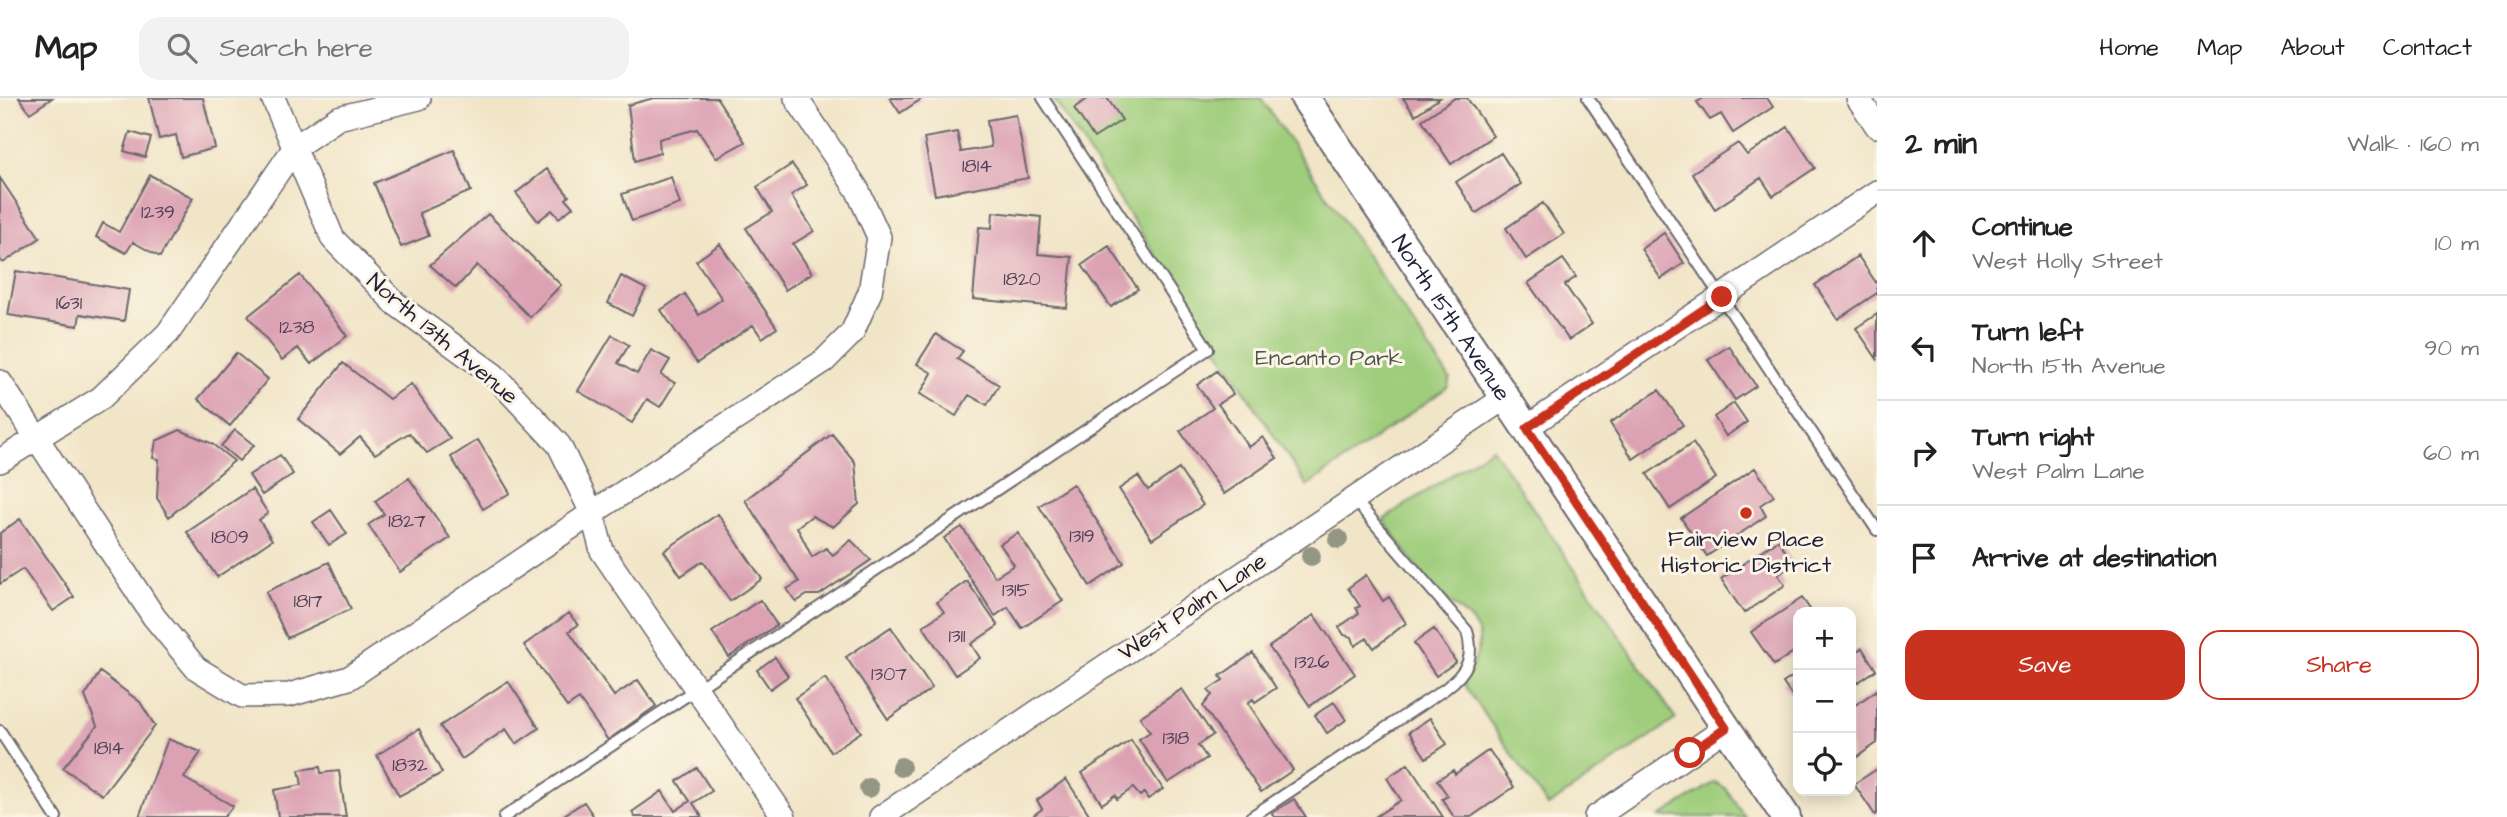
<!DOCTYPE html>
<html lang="en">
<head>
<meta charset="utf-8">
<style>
	:root { --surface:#fff; --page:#f2f2f2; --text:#222; --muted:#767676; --line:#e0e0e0; --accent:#c8321e }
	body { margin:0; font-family:"Architects Daughter",sans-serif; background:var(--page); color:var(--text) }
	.controls { position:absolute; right:21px; bottom:21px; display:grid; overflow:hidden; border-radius:14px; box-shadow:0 4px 18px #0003 }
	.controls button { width:63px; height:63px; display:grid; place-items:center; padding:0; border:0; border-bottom:2px solid var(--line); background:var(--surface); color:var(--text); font:35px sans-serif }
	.stop { position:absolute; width:21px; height:21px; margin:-16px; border:5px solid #c8321e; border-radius:50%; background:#fff }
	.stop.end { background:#c8321e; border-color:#fff; box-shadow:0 2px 7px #0008 }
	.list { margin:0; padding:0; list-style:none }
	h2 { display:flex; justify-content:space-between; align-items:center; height:91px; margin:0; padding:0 28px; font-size:30px }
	h2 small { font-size:23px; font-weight:400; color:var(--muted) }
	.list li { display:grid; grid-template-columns:46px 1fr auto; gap:21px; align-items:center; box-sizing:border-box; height:105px; padding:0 28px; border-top:2px solid var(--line) }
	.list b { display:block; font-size:26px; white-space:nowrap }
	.list p { margin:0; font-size:23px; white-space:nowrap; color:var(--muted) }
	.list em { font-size:23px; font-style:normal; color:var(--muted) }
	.actions { display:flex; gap:14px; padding:21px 28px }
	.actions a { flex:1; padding:16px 0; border:2px solid var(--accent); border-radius:21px; text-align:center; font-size:24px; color:var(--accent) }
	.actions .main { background:var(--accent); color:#fff }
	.icon { flex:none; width:38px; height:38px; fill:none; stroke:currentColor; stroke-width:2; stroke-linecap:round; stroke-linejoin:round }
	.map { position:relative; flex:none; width:1877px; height:719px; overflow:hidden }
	header { display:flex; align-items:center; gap:42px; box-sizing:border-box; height:98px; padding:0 35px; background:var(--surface); border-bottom:2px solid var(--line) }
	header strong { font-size:33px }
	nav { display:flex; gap:38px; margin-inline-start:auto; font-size:24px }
	.search { width:490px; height:63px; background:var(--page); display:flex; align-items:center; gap:18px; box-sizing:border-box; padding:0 24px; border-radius:21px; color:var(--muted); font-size:26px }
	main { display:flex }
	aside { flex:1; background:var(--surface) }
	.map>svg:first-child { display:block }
</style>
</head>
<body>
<header>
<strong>Map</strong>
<div class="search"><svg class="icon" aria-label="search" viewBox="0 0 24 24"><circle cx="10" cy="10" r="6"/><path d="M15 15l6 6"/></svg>Search here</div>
<nav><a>Home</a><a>Map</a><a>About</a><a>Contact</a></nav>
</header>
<main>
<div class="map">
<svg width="1877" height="719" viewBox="0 0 1877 719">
	<rect width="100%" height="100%" fill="#fcf5e5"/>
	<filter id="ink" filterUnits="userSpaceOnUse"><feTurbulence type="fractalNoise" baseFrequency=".0143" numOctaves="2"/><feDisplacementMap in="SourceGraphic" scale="14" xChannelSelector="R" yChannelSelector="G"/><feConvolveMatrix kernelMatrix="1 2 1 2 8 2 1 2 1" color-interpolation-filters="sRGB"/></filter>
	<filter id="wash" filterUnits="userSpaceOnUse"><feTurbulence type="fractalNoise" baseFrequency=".00686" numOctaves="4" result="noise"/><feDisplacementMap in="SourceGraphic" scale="28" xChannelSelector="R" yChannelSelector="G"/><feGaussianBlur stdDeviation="1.57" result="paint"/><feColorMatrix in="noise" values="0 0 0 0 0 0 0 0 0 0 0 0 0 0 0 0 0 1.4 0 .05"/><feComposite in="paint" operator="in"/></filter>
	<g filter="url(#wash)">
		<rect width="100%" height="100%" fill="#f1e5c7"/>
		<path fill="#9fcd7b" stroke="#60785b" stroke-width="2" d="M1053,0H1261L1450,281L1448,289L1307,388Z
			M1492,350L1676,621L1548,708L1463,585C1496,528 1475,529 1437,492C1416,472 1401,445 1383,422Z
			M1715,684L1726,691L1745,719H1660Z"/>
		<g id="blocks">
			<path fill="#dca2b4" d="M19,0H52L30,15Z
				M149,0H203L215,50L181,59L176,37L159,41Z
				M654,0H717L745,44L716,60L697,31L659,41L660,55L635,63L628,7Z
				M890,0H923L900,15Z
				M1089,0H1107L1122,22L1094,40L1074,10Z
				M1403,0H1440L1415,17Z
				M1455,0H1467L1493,38L1451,66L1422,22Z
				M1704,0H1767L1773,9L1733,35L1721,16L1710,22L1697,4Z
				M1016,17L1028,80L935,97L924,40L957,34L961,54L991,49L987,22Z
				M1788,29L1815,70L1773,98L1761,80L1715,111L1692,75L1738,45L1747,57Z
				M130,34L151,40L145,59L124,53Z
				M454,52L471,93L419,115L429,138L401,149L374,85Z
				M1501,55L1521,86L1476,115L1456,84Z
				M792,66L807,87L791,97L814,133L793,146L812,175L785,192L746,130L772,114L757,89Z
				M547,71L569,98L566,101L573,109L559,120L552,112L538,123L516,95Z
				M150,77L193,100L160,159L133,144L126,155L96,139L103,125L119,134Z
				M671,79L680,106L632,123L622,96Z
				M0,80L40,140L3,165L0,161Z
				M1543,105L1564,136L1526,161L1506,130Z
				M993,114L1041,119L1038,156L1072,159L1067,210L973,201L979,129L992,130Z
				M488,116L561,187L530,219L477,167L456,190L430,167Z
				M1664,135L1684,165L1661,181L1641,151Z
				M720,146L777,230L762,240L753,227L697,265L661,212L685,196L699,217L722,201L696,163Z
				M1109,148L1138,191L1111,209L1082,167Z
				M1858,158L1877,186V195L1838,221L1815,187Z
				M1563,161L1576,179L1565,187L1592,226L1569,242L1528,185Z
				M16,173L129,192L124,223L80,216L78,228L8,217Z
				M300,177L347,238L311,266L298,250L282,262L248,218Z
				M621,178L646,191L632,218L608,205Z
				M1877,216V261L1856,230Z
				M936,236L963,253L957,261L999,287L987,307L969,297L956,318L920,296L932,275L917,266Z
				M612,237L629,247L618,265L637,276L651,252L670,262L661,277L675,285L660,309L647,301L632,325L578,293Z
				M1729,248L1756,288L1735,302L1708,262Z
				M236,255L268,281L230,328L198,301Z
				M343,265L389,301L411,286L450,341L427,355L409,335L375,356L360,339L340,356L298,321Z
				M1217,273L1233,296L1218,306L1249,349L1263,339L1277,360L1224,396L1180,333L1213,310L1197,287Z
				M1659,292L1683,327L1633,361L1610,325Z
				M1734,305L1747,324L1726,338L1714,319Z
				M180,332L211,345L234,363L169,419L157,400L159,361L153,360L156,343Z
				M235,332L254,347L239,363L221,348Z
				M832,336L855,364L859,406L833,429L812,418L797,429L812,459L826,450L833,457L851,442L871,462L819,497H807L796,504L787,491L799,484L745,402Z
				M478,342L510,395L483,411L451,359Z
				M1693,345L1716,380L1670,411L1647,376Z
				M280,357L293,376L262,397L249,377Z
				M1755,370L1774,398L1760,407L1766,418L1707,458L1681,420Z
				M1179,371L1203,407L1152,441L1119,391L1138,378L1148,392Z
				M409,380L450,440L400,474L368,427L384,416L375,403Z
				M1073,386L1124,465L1090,488L1039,408Z
				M252,391L268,415L259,422L272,442L217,479L187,434Z
				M331,412L347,436L329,447L313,424Z
				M718,416L762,481L730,503L703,463L681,478L664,453Z
				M20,421L74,499L53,513L23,471L0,486V435Z
				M962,429L995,479L1014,467L1000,446L1018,435L1063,503L1022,530L1008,509L995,518L944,440Z
				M1778,442L1794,466L1778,477L1785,487L1744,515L1721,481Z
				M329,464L351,511L287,540L266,494Z
				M1366,477L1383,503L1389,499L1406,525L1374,550L1367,540L1355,548L1352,539L1344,537L1339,529L1359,515L1356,510L1360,508L1348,490Z
				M967,483L998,528L971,546L980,560L955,577L923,528L944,514L937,504Z
				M1802,500L1812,514H1798V551L1774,567L1751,534Z
				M760,502L777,527L729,559L712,534Z
				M569,515L578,527L569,533L614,598L638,582L656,608L608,642L579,601L567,609L524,547Z
				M1314,517L1355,576L1310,608L1269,549Z
				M891,529L932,590L888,621L846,559Z
				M1434,531L1456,564L1436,578L1414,545Z
				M1862,550L1876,572L1851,589V557Z
				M1253,555L1276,590L1255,604L1253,601L1248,605L1293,672L1261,694L1203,608L1212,597L1208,592L1223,582L1220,578Z
				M775,559L788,578L770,591L757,572Z
				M100,574L140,604L155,628L102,697L63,670L97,628L85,598Z
				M1798,575V607L1783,585Z
				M825,580L861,634L831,654L795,600Z
				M508,583L539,630L516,646L506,631L462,661L440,628Z
				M1182,591L1213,637L1198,647L1207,660L1168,685L1139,641L1150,634L1140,619Z
				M1877,592V645L1851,663V610Z
				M1334,604L1346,622L1327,635L1315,617Z
				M1430,620L1447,646L1426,660L1409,634Z
				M419,631L442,675L399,698L377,657Z
				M168,641L201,654L184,680L233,708L224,719H139Z
				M1131,642L1163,691L1148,701L1144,695L1140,698L1133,690L1117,701L1115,697L1102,706L1082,675Z
				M1489,652L1514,689L1471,719H1454L1442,701L1448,698L1437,682L1453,672L1455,676Z
				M1408,666L1443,719H1375L1401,702L1387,680Z
				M320,669L321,675L339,673L346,719H278L274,692L302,687L299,672Z
				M697,670L712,693L693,705L702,719H635L632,714L662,693L675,713L690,703L677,683Z
				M1877,671V715L1875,717L1854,686Z
				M1066,681L1091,719H1035L1034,717L1042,711L1037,702Z
				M1294,701L1306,719H1274L1272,715Z
				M584,704L594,719H561Z"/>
		</g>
	</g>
	<g filter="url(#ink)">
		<use href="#blocks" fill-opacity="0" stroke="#6a666c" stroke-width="2"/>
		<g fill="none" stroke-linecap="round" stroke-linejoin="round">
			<g stroke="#6a666c" stroke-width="14">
				<path id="service" d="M1588,0L1877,432
					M0,633L56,719
					M504,719L1208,251L1043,0
					M1251,719L1445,591C1467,574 1475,560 1467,533L1353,400"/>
			</g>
			<g stroke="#6a666c" stroke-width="26">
				<path id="minor" d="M273,0L333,141L396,206L494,277L559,347L592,415L602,453L784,719
					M1858,0L1877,28
					M0,284L154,519L196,570L242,598L289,597L349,580L592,415L824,263L852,235L870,194L879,139L857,91L796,0
					M1526,330L1877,94
					M0,363L101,300L168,235L295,49L338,20L419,0
					M881,719L1506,299
					M1596,719L1726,630"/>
			</g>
			<g stroke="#6a666c" stroke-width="32">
				<g id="tertiary">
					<path id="s1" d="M1305,0L1786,719"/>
				</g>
			</g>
			<use href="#service" stroke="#fff" stroke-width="10"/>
			<use href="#minor" stroke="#fff" stroke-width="23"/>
			<use href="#tertiary" stroke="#fff" stroke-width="28"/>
		</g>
		<g fill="#949684">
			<circle cx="1338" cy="441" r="10"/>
			<circle cx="1311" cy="458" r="10"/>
			<circle cx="901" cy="669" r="10"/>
			<circle cx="869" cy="690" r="10"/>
		</g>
	</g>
	<g fill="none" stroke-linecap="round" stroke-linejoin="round" filter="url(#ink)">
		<path stroke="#c8321e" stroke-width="9" d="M1690,655L1726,630L1527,330L1722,199"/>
	</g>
	<circle fill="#c8321e" stroke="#fcf5e5" stroke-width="2.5" cx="1746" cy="415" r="7"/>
	<g text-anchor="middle" stroke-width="6" stroke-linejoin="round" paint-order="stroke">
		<g font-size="19" fill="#504259">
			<text x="977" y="74">1814</text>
			<text x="158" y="120">1239</text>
			<text x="1022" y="187">1820</text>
			<text x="69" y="211">1631</text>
			<text x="297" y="235">1238</text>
			<text x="407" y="429">1827</text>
			<text x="1082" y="444">1319</text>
			<text x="230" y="445">1809</text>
			<text x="1016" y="498">1315</text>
			<text x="308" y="509">1817</text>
			<text x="957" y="544">1311</text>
			<text x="1312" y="570">1326</text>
			<text x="889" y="582">1307</text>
			<text x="1176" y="646">1318</text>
			<text x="109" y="656">1814</text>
			<text x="410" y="673">1832</text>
		</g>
		<g font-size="23" fill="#22223b" stroke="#fcf5e5">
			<text dy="8" stroke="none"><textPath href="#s1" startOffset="264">North 15th Avenue</textPath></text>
			<text transform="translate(443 240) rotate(40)" y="8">North 13th Avenue</text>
			<text transform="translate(1192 508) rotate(-34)" y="8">West Palm Lane</text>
		</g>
		<g font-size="23" fill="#48554e" stroke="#fcf5e5">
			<text x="1329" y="267">Encanto Park</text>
		</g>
		<g font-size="23" fill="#22223b" stroke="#fcf5e5">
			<text x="1746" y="448">Fairview Place<tspan x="1746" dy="26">Historic District</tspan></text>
		</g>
	</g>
</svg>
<div class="controls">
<button>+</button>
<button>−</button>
<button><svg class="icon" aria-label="locate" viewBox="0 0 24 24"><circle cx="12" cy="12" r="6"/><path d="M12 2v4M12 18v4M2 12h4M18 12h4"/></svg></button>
</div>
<div class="stop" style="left:1690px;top:655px"></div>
<div class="stop end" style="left:1722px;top:199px"></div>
</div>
<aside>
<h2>2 min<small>Walk · 160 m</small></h2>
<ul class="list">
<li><svg class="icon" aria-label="ahead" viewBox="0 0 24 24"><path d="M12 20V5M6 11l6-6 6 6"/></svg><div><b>Continue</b><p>West Holly Street</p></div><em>10 m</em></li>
<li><svg class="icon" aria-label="left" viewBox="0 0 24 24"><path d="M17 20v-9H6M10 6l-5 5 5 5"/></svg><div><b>Turn left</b><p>North 15th Avenue</p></div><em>90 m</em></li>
<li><svg class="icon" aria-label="right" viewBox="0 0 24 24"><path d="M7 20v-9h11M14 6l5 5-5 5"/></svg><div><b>Turn right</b><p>West Palm Lane</p></div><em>60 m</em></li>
<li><svg class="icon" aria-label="arrive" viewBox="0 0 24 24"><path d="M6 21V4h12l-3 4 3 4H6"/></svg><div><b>Arrive at destination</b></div></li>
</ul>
<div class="actions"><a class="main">Save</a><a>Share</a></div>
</aside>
</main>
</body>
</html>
